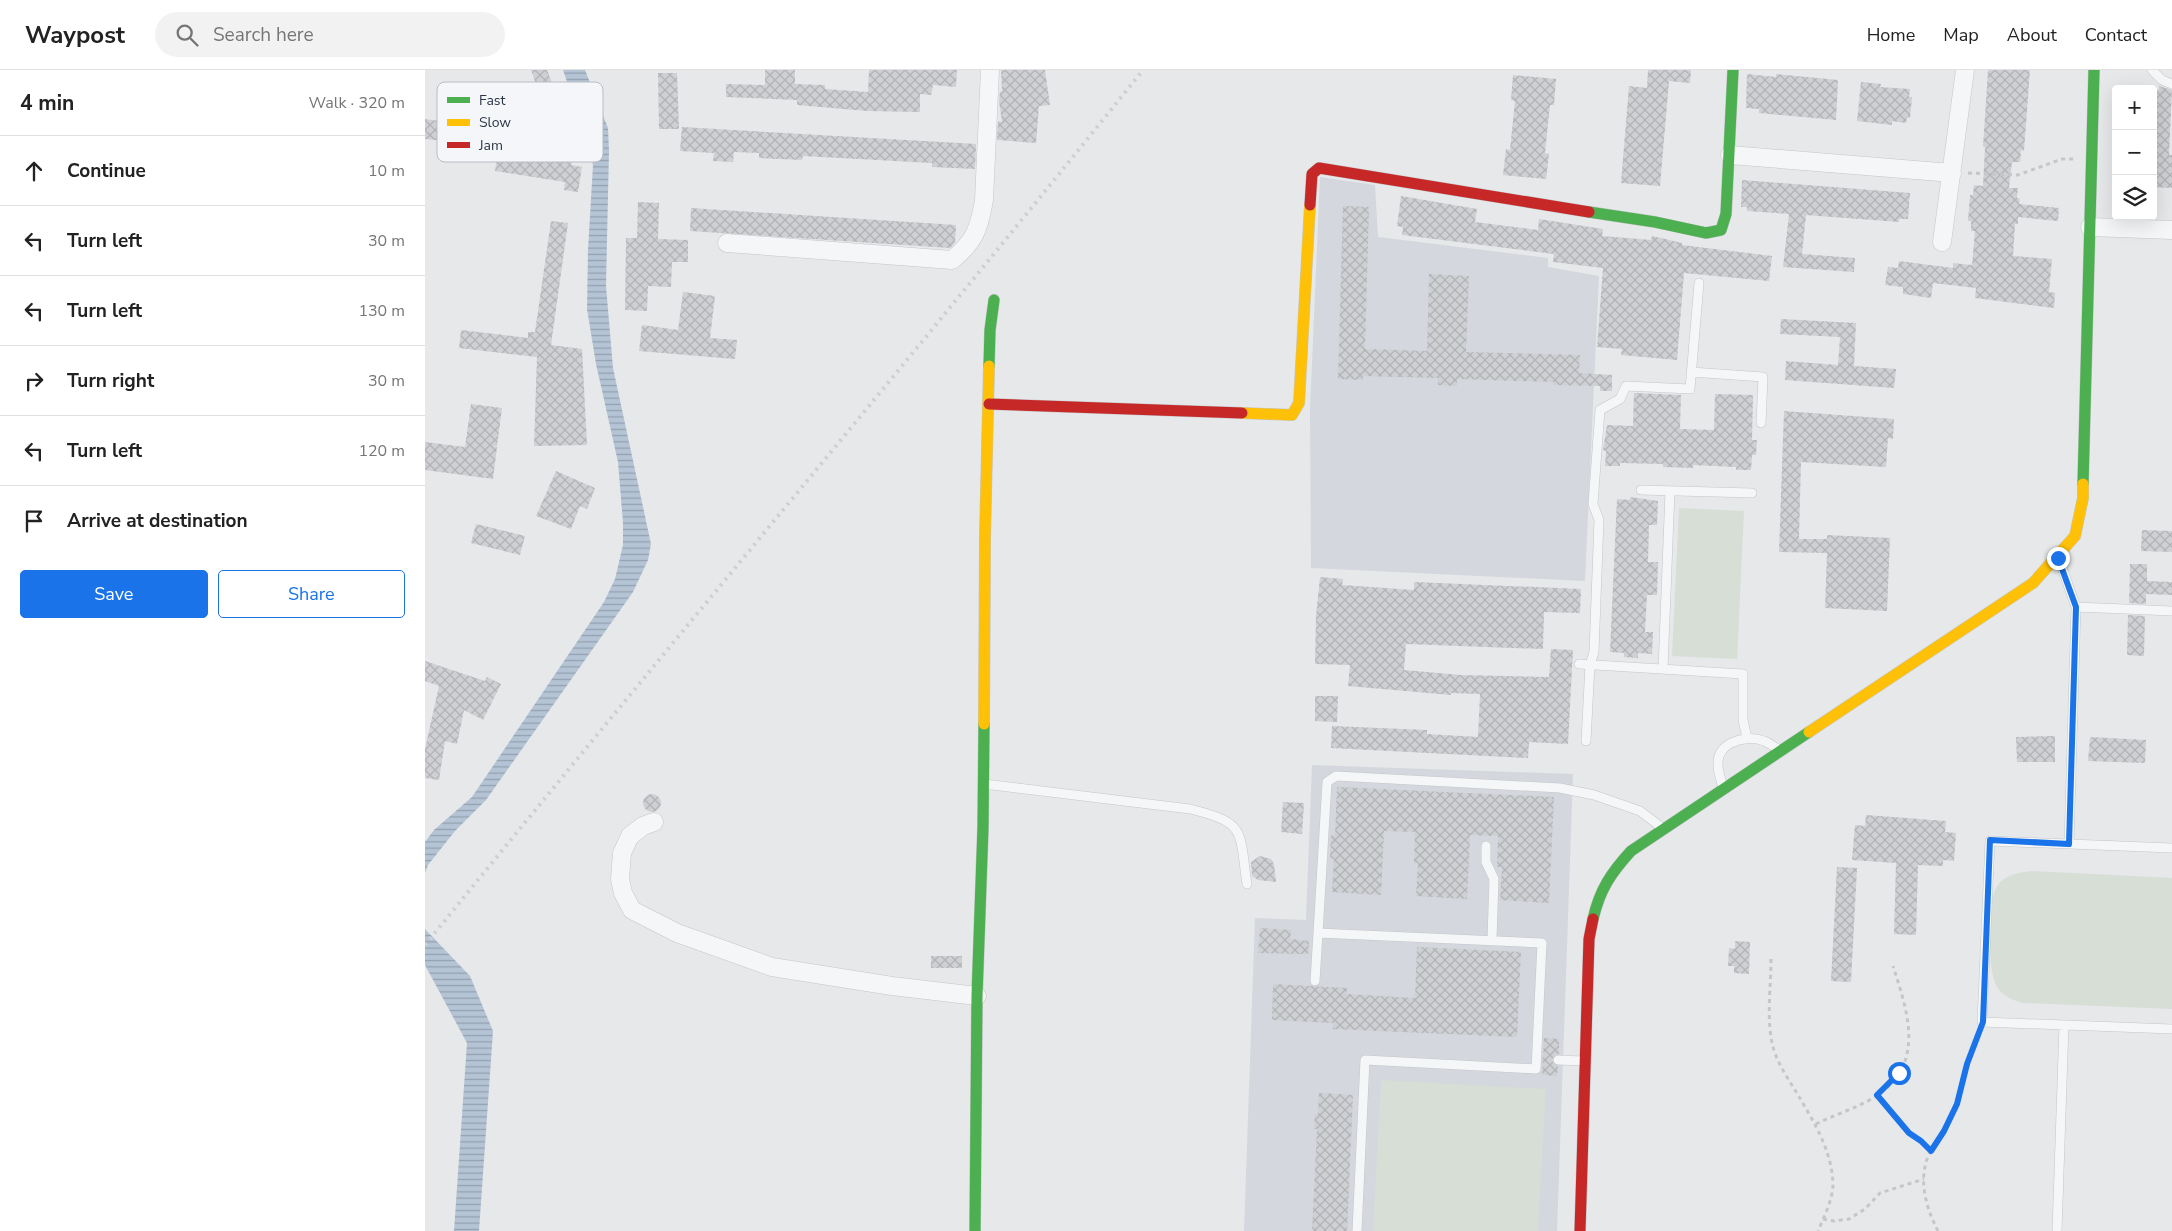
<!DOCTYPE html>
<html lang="en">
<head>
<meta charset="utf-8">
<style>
	:root { --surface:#fff; --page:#f2f2f2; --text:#222; --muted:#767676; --line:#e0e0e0; --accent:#1a73e8 }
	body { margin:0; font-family:"Nunito Sans",sans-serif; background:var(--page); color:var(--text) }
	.controls { position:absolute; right:15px; top:15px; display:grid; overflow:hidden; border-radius:5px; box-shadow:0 5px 20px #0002 }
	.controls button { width:45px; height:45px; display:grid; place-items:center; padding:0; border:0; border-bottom:1px solid var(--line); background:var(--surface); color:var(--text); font:25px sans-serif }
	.stop { position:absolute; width:15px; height:15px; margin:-11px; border:4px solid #1a73e8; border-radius:50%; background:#fff }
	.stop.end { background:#1a73e8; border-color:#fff; box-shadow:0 1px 5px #0008 }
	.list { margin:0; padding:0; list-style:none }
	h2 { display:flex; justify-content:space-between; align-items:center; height:65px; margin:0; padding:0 20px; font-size:21px }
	h2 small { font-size:16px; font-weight:400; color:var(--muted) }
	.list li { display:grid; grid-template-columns:32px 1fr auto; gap:15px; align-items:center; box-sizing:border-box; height:70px; padding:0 20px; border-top:1px solid var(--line) }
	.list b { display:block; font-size:19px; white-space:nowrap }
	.list em { font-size:16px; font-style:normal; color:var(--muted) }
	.actions { display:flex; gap:10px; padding:15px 20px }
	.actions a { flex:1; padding:11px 0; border:1px solid var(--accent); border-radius:5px; text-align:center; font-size:18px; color:var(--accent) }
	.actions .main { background:var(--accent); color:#fff }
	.icon { flex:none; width:28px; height:28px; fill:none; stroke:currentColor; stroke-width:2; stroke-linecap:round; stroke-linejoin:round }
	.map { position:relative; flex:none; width:1747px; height:1161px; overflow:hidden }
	header { display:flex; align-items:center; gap:30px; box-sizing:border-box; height:70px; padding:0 25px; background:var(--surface); border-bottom:1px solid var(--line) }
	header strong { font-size:24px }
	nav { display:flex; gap:28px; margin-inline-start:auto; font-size:18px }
	.search { width:350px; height:45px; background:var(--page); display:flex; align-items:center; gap:12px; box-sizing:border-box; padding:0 18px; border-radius:28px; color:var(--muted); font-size:19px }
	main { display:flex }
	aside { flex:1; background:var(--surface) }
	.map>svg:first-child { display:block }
</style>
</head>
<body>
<header>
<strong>Waypost</strong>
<div class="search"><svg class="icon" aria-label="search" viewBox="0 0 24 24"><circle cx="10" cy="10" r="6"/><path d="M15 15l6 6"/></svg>Search here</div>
<nav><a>Home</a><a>Map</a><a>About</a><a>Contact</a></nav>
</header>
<main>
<aside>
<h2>4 min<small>Walk · 320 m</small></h2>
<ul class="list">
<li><svg class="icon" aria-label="ahead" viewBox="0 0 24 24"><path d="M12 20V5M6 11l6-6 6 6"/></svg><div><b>Continue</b></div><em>10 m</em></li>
<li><svg class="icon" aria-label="left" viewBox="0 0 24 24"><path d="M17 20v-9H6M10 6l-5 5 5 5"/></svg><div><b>Turn left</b></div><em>30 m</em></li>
<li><svg class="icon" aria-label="left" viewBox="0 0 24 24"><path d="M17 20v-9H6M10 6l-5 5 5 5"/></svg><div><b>Turn left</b></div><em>130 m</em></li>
<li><svg class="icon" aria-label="right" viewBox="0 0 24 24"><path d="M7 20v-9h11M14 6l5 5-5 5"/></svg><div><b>Turn right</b></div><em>30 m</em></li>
<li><svg class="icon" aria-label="left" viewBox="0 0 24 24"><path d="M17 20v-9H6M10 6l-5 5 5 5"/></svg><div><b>Turn left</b></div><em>120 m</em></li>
<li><svg class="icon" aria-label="arrive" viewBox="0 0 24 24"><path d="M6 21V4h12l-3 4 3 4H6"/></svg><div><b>Arrive at destination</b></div></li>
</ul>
<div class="actions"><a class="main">Save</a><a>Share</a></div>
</aside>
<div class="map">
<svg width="1747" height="1161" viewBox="0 0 1747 1161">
	<defs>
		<pattern id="water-rules" width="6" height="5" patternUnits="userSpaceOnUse" patternTransform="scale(1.25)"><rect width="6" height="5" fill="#b4c4d5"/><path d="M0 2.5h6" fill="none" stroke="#93a0af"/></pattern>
		<pattern id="building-cross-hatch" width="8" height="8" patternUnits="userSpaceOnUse" patternTransform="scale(1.25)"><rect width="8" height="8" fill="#ced0d3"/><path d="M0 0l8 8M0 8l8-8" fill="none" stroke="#b1b3b6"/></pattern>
	</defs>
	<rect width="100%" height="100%" fill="#e6e8ea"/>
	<path fill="#d4d7dd" d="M895,107L950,115L953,167L1123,188V197L1174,206L1160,511L886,498L885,340Z
		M887,695L1148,704L1132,1161H819L830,848L881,850Z"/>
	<path fill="#d6ded6" d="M1254,438L1319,441L1312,589L1247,586Z
		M1608,801L1747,808V939L1598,933C1587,930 1578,926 1572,917C1562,900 1561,830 1573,815C1581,804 1596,802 1608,801Z
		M956,1010L1121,1019L1113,1161H948Z"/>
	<path fill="url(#water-rules)" d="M138,0H160L183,58L184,81L181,216L188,298L226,474L223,490L208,522L61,730L30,761L3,795L0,803V772L9,760L47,727L179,532L190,509L198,475V453L193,392L171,294L162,239L163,180L168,95L165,79Z
		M0,859L45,906L68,961L54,1161H29L42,973L0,895Z"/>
	<path fill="url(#building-cross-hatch)" d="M106,0H122L141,48L118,58L105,25L114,22Z
		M340,0H370V14L400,15V19L443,22L444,0H532L531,17L508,15L506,25L495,24V42L442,41L372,35V30L301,27V14L340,15Z
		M576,0H620L625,35L614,36L611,73L572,70L573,51L577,52L574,31L575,22L577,21Z
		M1223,0H1266L1265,13L1244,11L1235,116L1196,113L1204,16L1222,18Z
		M1563,0H1605L1599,81L1596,80L1595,92H1587L1584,118H1593L1592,128L1595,129L1594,134L1634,138L1633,151L1593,147V154H1590L1588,186L1627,189L1624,222L1630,223L1629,238L1550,228L1551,218L1508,213L1506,228L1478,224V217L1460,215L1463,197L1473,198L1474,191L1528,198V193L1547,195L1550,161H1546V151H1543L1545,125H1548L1549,115L1558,116L1560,77H1558Z
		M233,3H252L254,59H234Z
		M1322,4L1351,7V4L1413,10L1411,50L1334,43V39L1321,38Z
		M1088,5L1131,9L1129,35H1125L1120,83L1124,84L1121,109L1078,105L1081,79L1085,80L1090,31L1086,30Z
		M1436,12L1456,14L1455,17L1485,19L1484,27H1487L1485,48L1482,47L1481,53L1467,51V55L1432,51Z
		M1734,16L1747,20L1744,85H1747V118L1728,117V19L1734,20Z
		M0,49L150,69L146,95L157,97L153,122L139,120L140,112L70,101L73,80L40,75L41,73L0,69Z
		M257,57L551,74L550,99L507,97V93L378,86L377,90L334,88V83L309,82L308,92L288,91L289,83L255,81Z
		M1317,110L1485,123L1483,149H1474V152L1381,145L1377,184L1430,188L1429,202L1358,197L1364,144L1322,141V137H1316Z
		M976,126L1052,139L1050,152L1113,160L1114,149L1178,159L1177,166L1226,170L1227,166L1257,173V175L1347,186L1344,211L1259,203L1252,290L1196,285L1197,279L1172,277L1178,198L1128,192L1129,184L977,165L978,157L972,156Z
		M213,132L234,133L233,169L263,170V192H247L246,217L223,216L222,241L200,240L201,168H212Z
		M918,136L944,137L940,279L1002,281L1004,204L1044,206L1041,282L1155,285L1154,303L1187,305V321H1175V316L1128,315L1129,312L1032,309V316L1013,315V308L938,306V310L913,309Z
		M266,138L531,155L530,173L525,178L265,161Z
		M126,151L143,153L126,275L157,279L162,375L109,376L112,287L34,278L36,260L103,268V262H110Z
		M258,222L290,226L285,268L312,270L310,289L214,281L217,255L253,260Z
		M1356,249L1431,253L1429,296L1471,299L1469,318L1360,310L1361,291L1413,295L1415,267L1355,264Z
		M1209,323L1256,325L1255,359L1289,360L1290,324L1328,325L1327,370H1332L1331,385H1327L1326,400H1311V397L1268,395V398L1238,397V394L1195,393V396H1180L1181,381L1178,380L1182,355L1208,356Z
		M46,334L77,338L72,376H68L72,377L68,409L0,400V372L40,377Z
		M1359,341L1469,349L1468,369L1463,368L1461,397L1376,392L1374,469H1402V465L1465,468L1462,541L1400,538L1402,483L1354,482Z
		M131,401L170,418L162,439L155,436L146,459L111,446Z
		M1205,427L1233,431L1232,455H1224L1223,492H1233L1232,525H1222L1220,562H1228L1227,584L1213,583V588L1199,587V583L1185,582L1192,429L1205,430Z
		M51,454L100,466L95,485L46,473Z
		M1717,460L1747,461V482L1716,481Z
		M1705,494H1722V511L1747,512V525L1721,524V534L1704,533Z
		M895,507L918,509L917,515L989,520V512L1156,519L1155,543L1119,542L1118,579L981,574L979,600L1036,605L1124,607L1126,579L1148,580L1143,674L1104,672L1103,688L906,678L907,656L1002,660V664L1053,667L1055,624L1026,623V625L923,616L925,595L890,594L891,546Z
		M1703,545L1720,546L1719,586L1702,585Z
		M0,591L60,611L62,607L76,614L58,650L39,640L32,674L20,671L14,710L0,708V679L14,616L0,611Z
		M890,626H913L912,652L890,651Z
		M1630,666V692H1592L1591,667Z
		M1665,667L1721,670L1720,693L1663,691Z
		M912,717L1129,727L1124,833L1075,830L1077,797H1072L1073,766L1045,765L1042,829L991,826L993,793H989L990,762L959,761L956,825L907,822L909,789H905L906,765H910Z
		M218 733a9 9 0 1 1 18 0a9 9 0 1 1-18 0Z
		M858,732L879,733L877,764L856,762Z
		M1441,745L1521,751L1520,762L1531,763L1529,791L1518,790V796L1493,795L1491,865L1469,864L1471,793L1427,790L1430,755L1440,756Z
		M835,786L846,789L849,794L851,812L833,810L827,806L826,792Z
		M1412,797L1432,798L1426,912L1406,911Z
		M835,858L866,860L865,869L884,871L883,884L833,883Z
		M1310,871L1325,872L1324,904L1309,903V896H1303L1304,878L1310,879Z
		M992,877L1096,882L1092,967L908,959V953L847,950L848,914L922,918L921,924L990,928Z
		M506,886H537V898H506Z
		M1119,968L1134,969V984L1130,985L1127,989L1128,993L1133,996L1132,1006L1117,1005Z
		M894,1023L928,1025L922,1161H887L892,1059H889L890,1044H893Z"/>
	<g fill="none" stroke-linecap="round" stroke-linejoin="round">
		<g stroke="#c4c6c8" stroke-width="10">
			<path id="lane" d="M1727,0L1737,10L1747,14
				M1266,302L1338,307L1336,353
				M1216,420L1327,423
				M1634,489L1651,537L1644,773
				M1651,537L1747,541
				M1154,594L1318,604V650L1322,668
				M1238,599L1245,421
				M1161,671L1165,595L1169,582L1174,450L1168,434L1175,340L1195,329L1201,316L1265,319L1274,213
				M559,714L765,739C822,753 814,760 822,814
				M1298,717C1295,707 1291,696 1294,686C1300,670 1325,665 1339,671C1344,673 1348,676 1353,679
				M1061,776V792L1069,809L1067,869
				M1747,778L1565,771L1557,952L1747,959
				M890,911L893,863
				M1133,990L1158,991
				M932,1161L940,990L1111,999L1117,873L893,863L902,712L911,706L1135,718L1169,725L1215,741L1236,757
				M1632,1161L1639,955"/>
		</g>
		<g stroke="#c4c6c8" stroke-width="19">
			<path id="street" d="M1305,85L1527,103
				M1665,157L1747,160
				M1517,172L1540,0
				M302,173L527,190C550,171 554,159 559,130L565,0
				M229,752L218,756L205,766L197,783L195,809L198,823L207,840L252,863L347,897L467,916L552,926"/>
		</g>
		<g stroke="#c4c6c8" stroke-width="12">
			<path id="fast" d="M1164,142L1230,152L1281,163L1296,160L1301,144L1308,0
				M564,296L565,260L569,230
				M1658,414L1669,0
				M1168,849C1175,819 1186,803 1206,781L1384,662
				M550,1161L552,926L558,757L559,654"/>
		</g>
		<g stroke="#c4c6c8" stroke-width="12">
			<path id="slow" d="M817,343L867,345L874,333L885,135
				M559,654L560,467L564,296
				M1384,662L1608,513L1650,466L1658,428V414"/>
		</g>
		<g stroke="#c4c6c8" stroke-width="12">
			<path id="jam" d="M885,135L887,104L894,98L1164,142
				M564,334L817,343
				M1155,1161L1164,869L1168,849"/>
		</g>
		<path stroke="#c5c6ca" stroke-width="3" stroke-dasharray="4 4" stroke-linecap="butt" d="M1543,103L1593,105L1637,89H1648
			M1346,889C1346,917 1341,950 1348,977C1353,995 1364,1010 1373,1025C1389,1052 1407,1081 1408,1114C1408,1129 1399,1147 1393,1161
			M1452,1025L1484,1063L1496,1071L1506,1081
			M1391,1054C1411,1044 1435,1037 1453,1025C1501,992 1482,940 1468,896
			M1398,1149L1409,1151L1424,1149L1440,1139L1455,1123L1499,1109
			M1513,1161C1500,1136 1492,1106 1506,1080C1515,1064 1526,1050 1532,1033C1540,1010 1545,986 1553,963"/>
		<use href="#lane" stroke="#f5f6f7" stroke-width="9"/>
		<use href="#street" stroke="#f5f6f7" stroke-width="18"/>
		<use href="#fast" stroke="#4caf50" stroke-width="11"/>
		<use href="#slow" stroke="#ffc107" stroke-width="11"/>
		<use href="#jam" stroke="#c62828" stroke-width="11"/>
		<path stroke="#cecfd2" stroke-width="4" stroke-dasharray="2.5 5" stroke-linecap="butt" d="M0,875C238,582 482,294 718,0"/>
	</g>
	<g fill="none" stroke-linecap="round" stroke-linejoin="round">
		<path stroke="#1a73e8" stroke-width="6" d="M1474,1003L1452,1025L1484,1063L1496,1071L1506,1081L1519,1061L1532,1034L1542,994L1558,952L1565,770L1644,774L1651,537L1633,488"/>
	</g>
	<rect x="12" y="12" width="166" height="80" rx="8" fill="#f4f6f9" stroke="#b8bcc3" stroke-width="1"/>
	<rect x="22" y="27" width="23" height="6" fill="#4caf50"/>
	<rect x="22" y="49" width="23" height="7" fill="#ffc107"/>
	<rect x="22" y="72" width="23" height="6" fill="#c62828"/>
	<g font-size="14" fill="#2b3445">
		<text x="54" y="35">Fast</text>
		<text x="54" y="57">Slow</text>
		<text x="54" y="80">Jam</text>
	</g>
</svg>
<div class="controls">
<button>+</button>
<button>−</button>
<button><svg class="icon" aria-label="layers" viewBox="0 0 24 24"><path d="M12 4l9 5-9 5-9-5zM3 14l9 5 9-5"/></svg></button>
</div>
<div class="stop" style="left:1474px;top:1003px"></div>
<div class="stop end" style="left:1633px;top:488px"></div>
</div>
</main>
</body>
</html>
